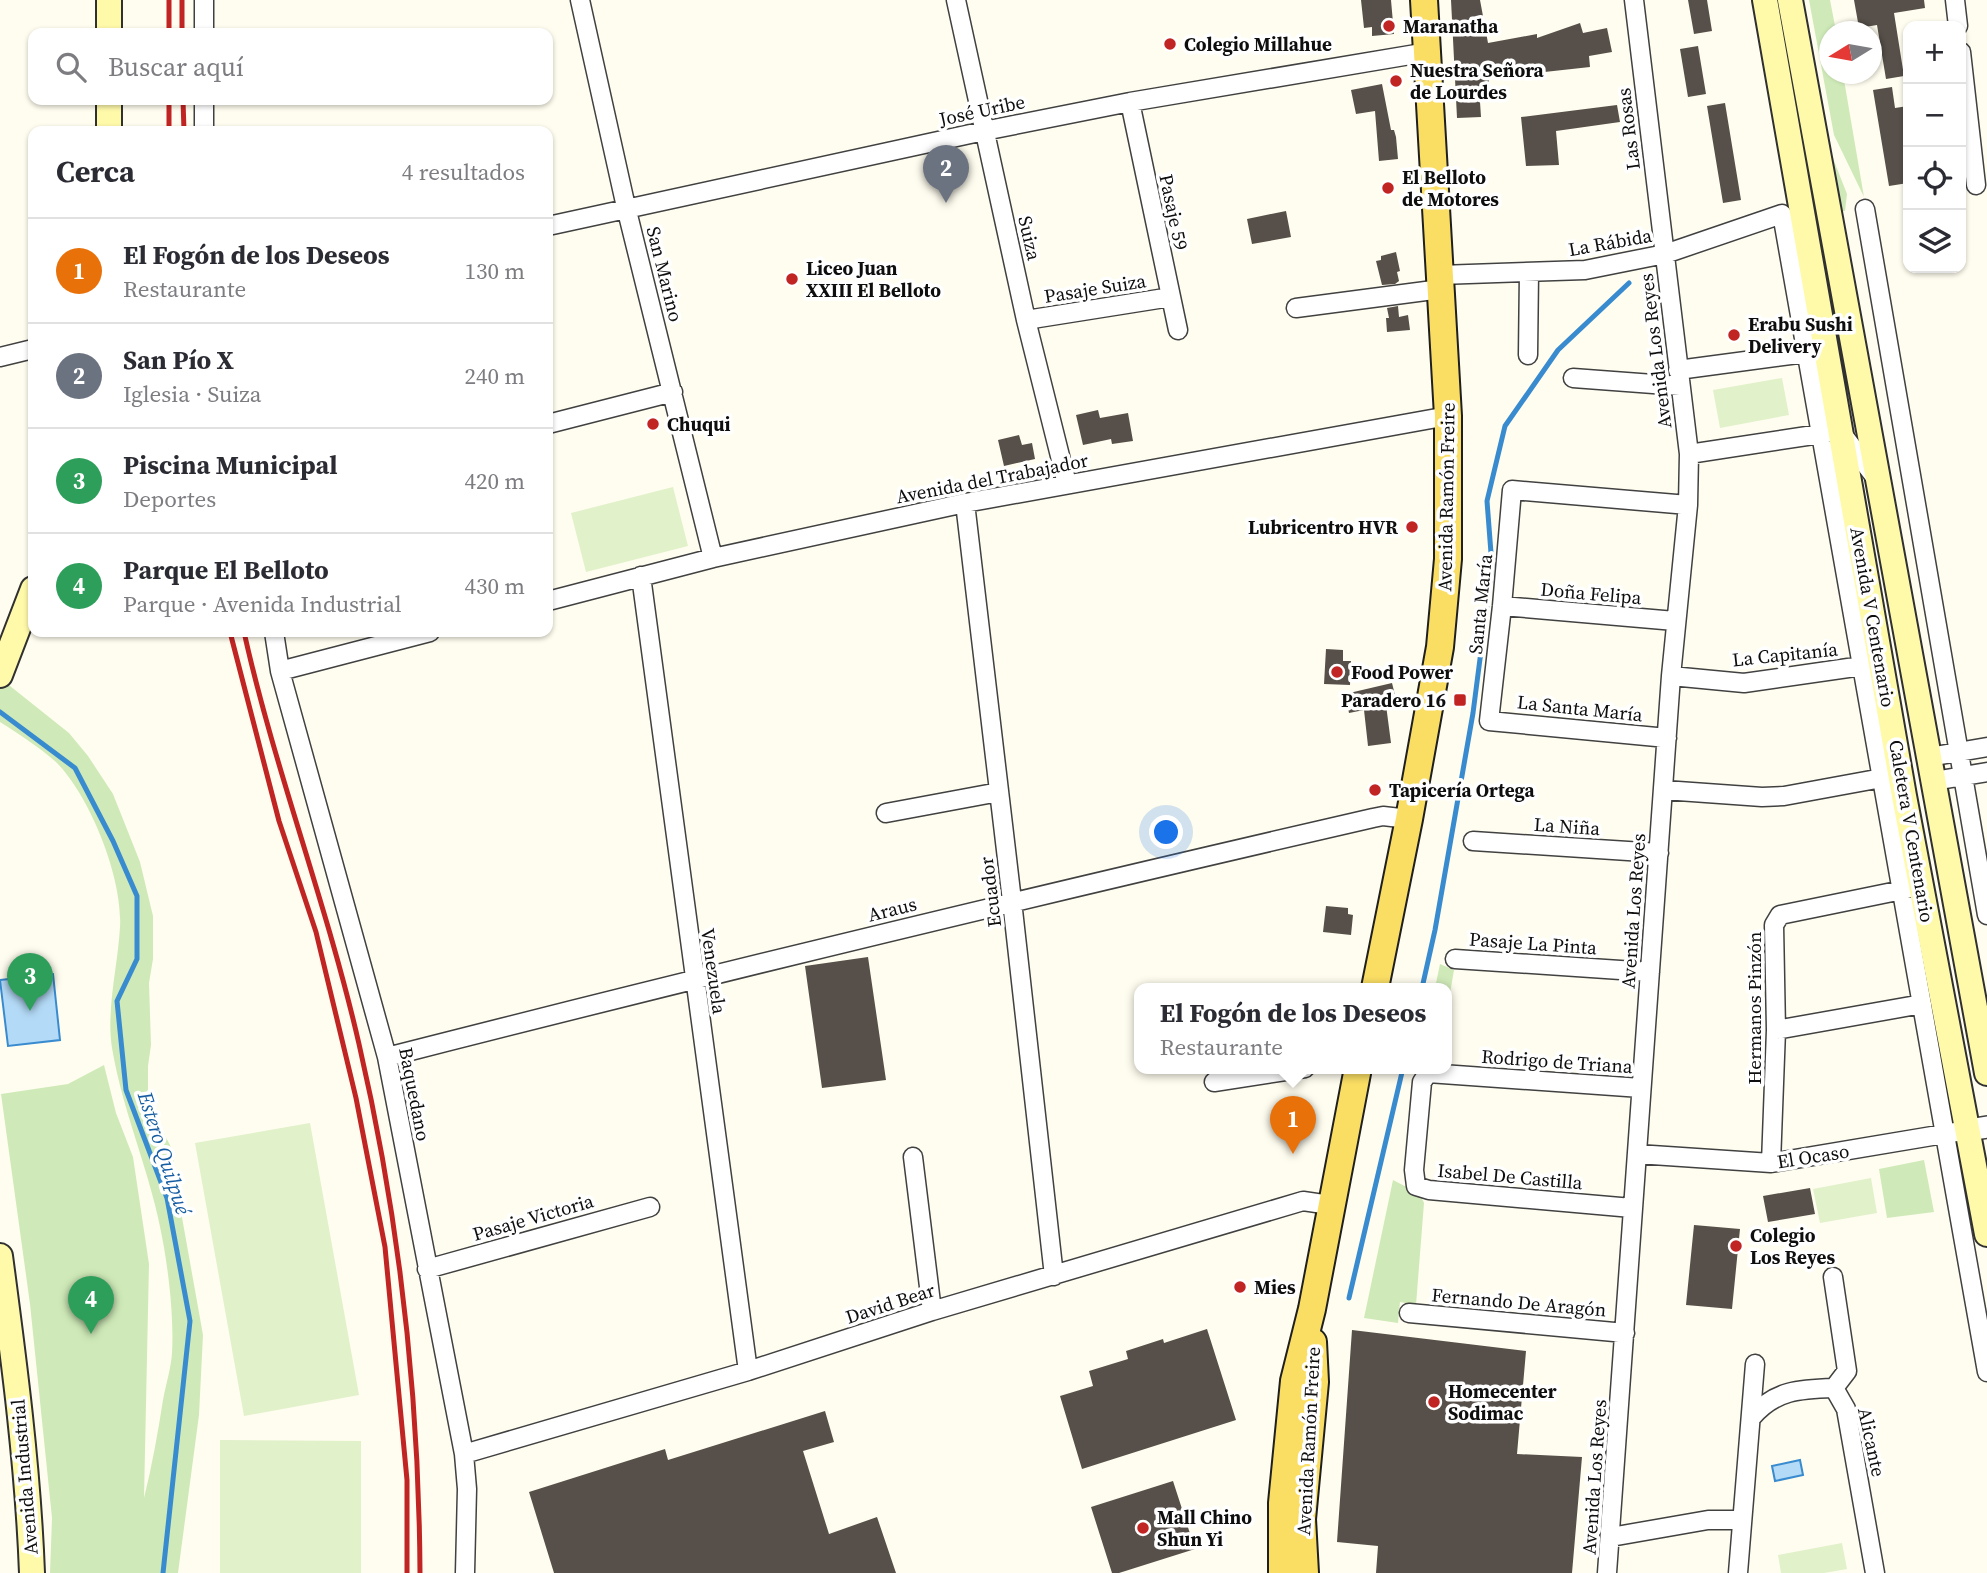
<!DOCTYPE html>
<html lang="es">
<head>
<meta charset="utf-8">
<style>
	:root { --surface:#fff; --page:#f7f7f7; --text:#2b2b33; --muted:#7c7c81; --line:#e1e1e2; --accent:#0f766e }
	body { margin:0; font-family:"Source Serif 4",serif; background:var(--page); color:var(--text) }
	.controls { position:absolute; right:21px; top:21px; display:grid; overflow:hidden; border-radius:14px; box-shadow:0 2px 5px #0004 }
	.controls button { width:63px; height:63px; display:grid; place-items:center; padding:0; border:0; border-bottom:2px solid var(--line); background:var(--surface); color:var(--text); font:35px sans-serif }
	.compass { position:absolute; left:1819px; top:21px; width:63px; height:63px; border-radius:50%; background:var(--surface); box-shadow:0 2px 5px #0004; rotate:259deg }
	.you { position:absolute; left:1167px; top:833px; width:24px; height:24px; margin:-18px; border:5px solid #fff; border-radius:50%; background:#1a73e8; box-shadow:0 0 0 10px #1a73e833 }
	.badge { display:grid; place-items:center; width:46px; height:46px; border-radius:50%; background:var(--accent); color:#fff; font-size:23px; font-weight:700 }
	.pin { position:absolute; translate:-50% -58px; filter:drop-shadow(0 2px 4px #0008) }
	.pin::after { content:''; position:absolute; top:37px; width:24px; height:21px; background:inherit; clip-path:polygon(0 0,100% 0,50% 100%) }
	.popup { position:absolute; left:1134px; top:983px; width:318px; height:91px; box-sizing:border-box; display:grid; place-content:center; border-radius:14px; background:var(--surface); filter:drop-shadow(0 2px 5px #0005); font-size:23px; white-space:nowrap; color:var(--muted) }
	.popup b { font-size:26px; color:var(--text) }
	.popup::after { content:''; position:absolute; left:50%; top:100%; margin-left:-14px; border:14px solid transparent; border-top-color:var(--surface) }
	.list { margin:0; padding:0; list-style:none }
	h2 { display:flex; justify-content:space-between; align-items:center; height:91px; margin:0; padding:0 28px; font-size:30px }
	h2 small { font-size:23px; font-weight:400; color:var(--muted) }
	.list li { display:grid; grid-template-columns:46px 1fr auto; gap:21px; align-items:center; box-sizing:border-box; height:105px; padding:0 28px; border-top:2px solid var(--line) }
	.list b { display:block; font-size:26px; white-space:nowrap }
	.list p { margin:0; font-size:23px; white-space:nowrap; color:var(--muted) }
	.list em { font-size:23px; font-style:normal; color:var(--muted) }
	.icon { flex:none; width:38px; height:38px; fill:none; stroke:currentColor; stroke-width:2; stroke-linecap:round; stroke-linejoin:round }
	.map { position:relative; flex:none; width:1987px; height:1573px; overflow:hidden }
	.search { position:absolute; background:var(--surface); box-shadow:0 2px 5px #0004; left:28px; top:28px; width:525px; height:77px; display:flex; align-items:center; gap:18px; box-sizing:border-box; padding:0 24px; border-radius:14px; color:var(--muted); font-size:26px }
	.panel { position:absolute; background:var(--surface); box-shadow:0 2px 5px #0004; left:28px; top:126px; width:525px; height:511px; border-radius:14px }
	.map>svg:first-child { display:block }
</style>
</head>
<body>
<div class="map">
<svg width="1987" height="1573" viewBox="0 0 1987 1573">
	<rect width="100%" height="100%" fill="#fffdef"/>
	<path fill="#cfeab8" d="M1809,0H1830L1836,31L1829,32V74H1843L1864,197L1834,135Z
		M1827,143L1847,194L1845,211L1838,212Z
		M0,678L69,733L88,756L113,794L140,862L153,916V959L149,983L151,1045L148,1066V1103L172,1149L178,1195L203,1335L199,1415L178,1573H50L52,1518L30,1304L1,1094L68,1084L104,1065L116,1113L133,1157L149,1264L144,1498C152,1466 158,1432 163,1400C166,1384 171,1368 172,1353C174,1319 169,1275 163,1242C152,1176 123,1114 112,1048C106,1010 118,965 120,927C123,878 90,796 56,762C39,747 19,734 0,722Z
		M1440,964L1454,970L1447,1011V988H1435Z
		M1924,1160L1934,1212L1887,1218L1879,1169Z
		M1393,1180L1420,1194L1424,1203L1416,1305L1400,1302L1398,1323L1364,1318Z"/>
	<path fill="#e1f1ca" d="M1782,378L1789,415L1720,428L1713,390Z
		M673,487L688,546L586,572L571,513Z
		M310,1123L359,1395L244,1416L195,1143Z
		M1871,1178L1877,1213L1820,1223L1813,1189Z
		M220,1440L361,1441V1573H220Z
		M1842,1543L1847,1569L1824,1573H1781L1778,1555Z"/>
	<path fill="#b3daf7" stroke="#398bcf" stroke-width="2" d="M53,974L60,1040L8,1046L0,980Z
		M1800,1460L1803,1475L1775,1481L1772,1466Z"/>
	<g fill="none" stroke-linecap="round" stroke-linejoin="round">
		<path stroke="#398bcf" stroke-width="5" d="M0,712L75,768L113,841L137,896V959L117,1001L126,1090L167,1198L190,1321L163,1573
			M1422,988L1435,930L1473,713L1492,566L1487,501L1505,426L1558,350L1629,283
			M1349,1298L1403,1068"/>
	</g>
	<path fill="#57504a" d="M1361,0H1391L1394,34L1372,36V27L1364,28Z
		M1451,0H1480L1488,43L1537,34V38L1580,23L1583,33L1607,28L1612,52L1589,56L1590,67L1489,78V86L1479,87L1481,117L1457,118Z
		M1688,0H1707L1712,31L1694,34Z
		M1854,0H1924L1925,8L1894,13L1904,76L1886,79L1877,25L1859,28Z
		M1698,46L1706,94L1688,97L1680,49Z
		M1382,84L1391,130H1394L1396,137L1398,159L1379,161L1375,111L1356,114L1351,90Z
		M1892,87L1895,108L1908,106V183L1889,186L1873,90Z
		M1725,103L1741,200L1723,203L1707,106Z
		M1617,105L1620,122L1556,131L1559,165L1526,166L1521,117Z
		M1286,211L1291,237L1252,244L1247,219Z
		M1396,252L1400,271L1397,272L1399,281L1395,284L1382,285L1376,261L1381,260V256Z
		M1398,306L1399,317L1408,315L1410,330L1387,332L1386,318H1389L1387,308Z
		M1098,410L1100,418L1128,413L1133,441L1112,444L1111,439L1083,445L1076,415Z
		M1019,435L1022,445L1032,443L1035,459L1004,466L998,440Z
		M1326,649L1343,650V661H1351L1350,685L1324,684Z
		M1392,683L1397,703L1386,705L1391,743L1368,746L1364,710L1349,713L1345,694Z
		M1326,906L1348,908V914L1353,915L1351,935L1323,932Z
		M868,957L886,1080L822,1088L805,966Z
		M1810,1188L1815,1214L1768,1222L1763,1196Z
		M1694,1225L1740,1229L1732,1309L1686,1305Z
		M1207,1329L1236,1420L1082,1469L1060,1396L1093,1386L1089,1371L1128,1359L1126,1351L1163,1339L1164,1343Z
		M1352,1330L1526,1351L1517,1454L1582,1457L1572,1573H1376L1378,1546L1337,1542Z
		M825,1411L834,1442L803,1451L829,1534L877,1517L896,1573H554L529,1492L665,1449L668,1460Z
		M1173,1481L1195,1549L1119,1573H1112L1091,1507Z"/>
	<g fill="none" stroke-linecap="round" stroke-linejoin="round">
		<g stroke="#414141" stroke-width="21">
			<path id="minor" d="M580,0L626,207L713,558
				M956,0L1026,320L1067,484
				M1955,0L1958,26
				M204,33V0
				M1961,52L1976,185
				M204,100V131
				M1130,102L1178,330
				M1865,209L1987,915
				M548,226L984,131L1130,102L1428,52
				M1440,275L1585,270L1665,254L1782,214L1987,1372
				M1296,308L1441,289
				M1026,320L1171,297
				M1528,355L1529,272
				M0,357L33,349
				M1678,370L1806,353
				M1573,378L1680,386
				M548,424L673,392
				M1689,454L1840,431L1875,477
				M965,503L1012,901L1054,1276
				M641,576L748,1371
				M548,601L713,558L965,503L1448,416
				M1502,606L1675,621
				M274,632L280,671L387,1057L464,1454L467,1489L465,1573
				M280,671L430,632
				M1671,676L1744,683L1862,666
				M1667,738L1489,721L1502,606L1512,490L1688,505
				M1929,757L1987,747
				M1934,781L1987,772
				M1664,790L1762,797L1784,796L1882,778
				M886,813L999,792
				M1473,841L1659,853
				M1455,959L1650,972
				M1776,1030L1922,1004
				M387,1057C715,973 1043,894 1373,818L1383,816L1409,819
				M1214,1082L1305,1068
				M1637,1154L1771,1163L1956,1132
				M913,1157L932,1311
				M1771,1163L1776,1030L1774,925L1780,915L1912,888
				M1632,1208L1429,1190L1416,1186L1414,1170L1422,1082L1428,1073L1641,1088
				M427,1269L650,1207
				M1833,1277L1847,1371L1834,1388
				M1409,1313L1625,1333
				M1834,1388L1846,1409L1875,1573
				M1752,1417C1775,1390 1800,1389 1834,1388
				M464,1454L748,1371L932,1311L1303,1201L1330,1205
				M1611,1537L1708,1520H1742
				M1607,1573L1671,676L1688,505L1689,454L1634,0
				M1738,1573L1755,1364"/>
		</g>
		<g stroke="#414141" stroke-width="24">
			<path id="tertiary" d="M1968,1130L1987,1127"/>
		</g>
		<g stroke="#303030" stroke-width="28">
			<path id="secondary" d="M1765,0L1904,796L1987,1234
				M1790,0L1987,1073
				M109,33V0
				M109,100V131
				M0,675L33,589
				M0,1256C14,1361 28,1467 32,1573"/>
		</g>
		<g stroke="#1f1f1f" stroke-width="30">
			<path id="primary" d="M1375,988L1409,819L1440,647L1448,559V416L1424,0
				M1282,1573V1503L1294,1381L1312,1309L1358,1068
				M1305,1573L1302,1519L1315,1382L1313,1342"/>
		</g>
		<use href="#minor" stroke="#fff" stroke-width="18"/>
		<use href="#tertiary" stroke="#fff" stroke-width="21"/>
		<use href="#secondary" stroke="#fffaaa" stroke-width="24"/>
		<use href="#primary" stroke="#fade64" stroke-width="26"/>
		<path stroke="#c12523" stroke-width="5" d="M182,0V33
			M169,33V0
			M183,100L184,131
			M169,131V100
			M230,632L279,821L316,932L356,1098L385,1247L407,1480V1573
			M244,632C275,771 327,904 359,1044C399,1217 419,1395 420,1573"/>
	</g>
	<g fill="#c12523" stroke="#fff" stroke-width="2.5">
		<circle cx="1389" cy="26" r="7"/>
		<circle cx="1170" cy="44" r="7"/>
		<circle cx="1396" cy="81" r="7"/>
		<circle cx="1388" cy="188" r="7"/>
		<circle cx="792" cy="279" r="7"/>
		<circle cx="1734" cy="335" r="7"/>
		<circle cx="653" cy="424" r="7"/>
		<circle cx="1412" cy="527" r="7"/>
		<circle cx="1337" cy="672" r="7"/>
		<rect x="1453" y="693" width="14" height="14" rx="3.5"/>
		<circle cx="1375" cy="790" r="7"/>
		<circle cx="1736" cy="1246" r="7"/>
		<circle cx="1240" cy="1287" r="7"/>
		<circle cx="1434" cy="1402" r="7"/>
		<circle cx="1143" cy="1528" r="7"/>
	</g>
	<g text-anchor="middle" stroke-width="7" stroke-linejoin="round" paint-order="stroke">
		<g font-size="19" font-weight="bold" fill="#0e0e0e" stroke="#fff" text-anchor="start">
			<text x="1403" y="33">Maranatha</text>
			<text x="1184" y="51">Colegio Millahue</text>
			<text x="1410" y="77">Nuestra Señora<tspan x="1410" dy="22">de Lourdes</tspan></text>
			<text x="1402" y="184">El Belloto<tspan x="1402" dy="22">de Motores</tspan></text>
			<text x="806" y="275">Liceo Juan<tspan x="806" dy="22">XXIII El Belloto</tspan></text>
			<text x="1748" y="331">Erabu Sushi<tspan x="1748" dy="22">Delivery</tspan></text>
			<text x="667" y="431">Chuqui</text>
			<text x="1398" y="534" text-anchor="end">Lubricentro HVR</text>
			<text x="1351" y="679">Food Power</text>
			<text x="1446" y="707" text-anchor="end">Paradero 16</text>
			<text x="1389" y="797">Tapicería Ortega</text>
			<text x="1750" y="1242">Colegio<tspan x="1750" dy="22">Los Reyes</tspan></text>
			<text x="1254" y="1294">Mies</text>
			<text x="1448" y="1398">Homecenter<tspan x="1448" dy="22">Sodimac</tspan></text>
			<text x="1157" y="1524">Mall Chino<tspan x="1157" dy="22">Shun Yi</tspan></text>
		</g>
		<g font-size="19" fill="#0e0e0e" stroke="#fff">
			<text transform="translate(982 110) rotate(-12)" y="7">José Uribe</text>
			<text transform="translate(1628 129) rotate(-97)" y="7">Las Rosas</text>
			<text transform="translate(1174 212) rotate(78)" y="7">Pasaje 59</text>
			<text transform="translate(1030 238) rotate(77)" y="7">Suiza</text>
			<text transform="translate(1610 242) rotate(-10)" y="7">La Rábida</text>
			<text transform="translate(665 274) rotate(76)" y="7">San Marino</text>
			<text transform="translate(1095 288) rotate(-9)" y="7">Pasaje Suiza</text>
			<text transform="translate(1655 351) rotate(-97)" y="7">Avenida Los Reyes</text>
			<text transform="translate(992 478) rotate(-11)" y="7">Avenida del Trabajador</text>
			<text transform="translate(1446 497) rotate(-89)" y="7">Avenida Ramón Freire</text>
			<text transform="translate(1591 593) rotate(5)" y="7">Doña Felipa</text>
			<text transform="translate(1480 604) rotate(-84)" y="7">Santa María</text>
			<text transform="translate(1873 617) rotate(80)" y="7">Avenida V Centenario</text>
			<text transform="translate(1785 654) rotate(-6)" y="7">La Capitanía</text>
			<text transform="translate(1580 708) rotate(6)" y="7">La Santa María</text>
			<text transform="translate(1567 826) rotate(4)" y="7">La Niña</text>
			<text transform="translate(1912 831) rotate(80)" y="7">Caletera V Centenario</text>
			<text transform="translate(990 892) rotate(-97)" y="7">Ecuador</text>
			<text transform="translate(892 909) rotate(-14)" y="7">Araus</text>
			<text transform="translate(1633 911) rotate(-86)" y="7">Avenida Los Reyes</text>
			<text transform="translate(1533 943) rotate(4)" y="7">Pasaje La Pinta</text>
			<text transform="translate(714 971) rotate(82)" y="7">Venezuela</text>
			<text transform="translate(1754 1008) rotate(-90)" y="7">Hermanos Pinzón</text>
			<text transform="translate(1557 1061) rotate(4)" y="7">Rodrigo de Triana</text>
			<text transform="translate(415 1094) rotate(79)" y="7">Baquedano</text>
			<text transform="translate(1813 1156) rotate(-9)" y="7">El Ocaso</text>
			<text transform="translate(1510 1176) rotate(5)" y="7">Isabel De Castilla</text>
			<text transform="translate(533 1217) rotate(-16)" y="7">Pasaje Victoria</text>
			<text transform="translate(1519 1302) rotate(5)" y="7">Fernando De Aragón</text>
			<text transform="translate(890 1303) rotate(-18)" y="7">David Bear</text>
			<text transform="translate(1308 1441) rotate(-87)" y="7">Avenida Ramón Freire</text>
			<text transform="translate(1872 1442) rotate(78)" y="7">Alicante</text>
			<text transform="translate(24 1477) rotate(-95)" y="7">Avenida Industrial</text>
			<text transform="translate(1594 1477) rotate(-86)" y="7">Avenida Los Reyes</text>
		</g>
		<g font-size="21" font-style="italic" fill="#155ca2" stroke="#fff">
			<text transform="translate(164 1153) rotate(72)" y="7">Estero Quilpué</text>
		</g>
	</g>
</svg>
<div class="controls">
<button>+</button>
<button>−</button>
<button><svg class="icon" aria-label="locate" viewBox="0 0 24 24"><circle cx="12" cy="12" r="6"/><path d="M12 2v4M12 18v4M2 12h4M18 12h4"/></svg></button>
<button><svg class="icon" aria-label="layers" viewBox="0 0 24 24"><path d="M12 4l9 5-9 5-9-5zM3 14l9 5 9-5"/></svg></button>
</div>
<svg class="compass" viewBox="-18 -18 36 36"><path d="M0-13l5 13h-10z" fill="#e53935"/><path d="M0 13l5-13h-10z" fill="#7c7c81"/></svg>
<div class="you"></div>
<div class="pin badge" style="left:1293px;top:1154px;background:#e8710a">1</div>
<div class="popup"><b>El Fogón de los Deseos</b>Restaurante</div>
<div class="pin badge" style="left:946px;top:203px;background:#6b7280">2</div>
<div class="pin badge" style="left:30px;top:1011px;background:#2e9e5b">3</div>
<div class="pin badge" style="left:91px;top:1334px;background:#2e9e5b">4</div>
<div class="search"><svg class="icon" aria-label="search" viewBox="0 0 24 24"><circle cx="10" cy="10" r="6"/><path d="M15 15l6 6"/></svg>Buscar aquí</div>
<section class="panel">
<h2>Cerca<small>4 resultados</small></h2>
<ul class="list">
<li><span class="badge" style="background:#e8710a">1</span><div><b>El Fogón de los Deseos</b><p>Restaurante</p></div><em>130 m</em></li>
<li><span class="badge" style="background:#6b7280">2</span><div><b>San Pío X</b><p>Iglesia · Suiza</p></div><em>240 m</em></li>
<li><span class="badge" style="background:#2e9e5b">3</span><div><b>Piscina Municipal</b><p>Deportes</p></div><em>420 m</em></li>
<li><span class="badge" style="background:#2e9e5b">4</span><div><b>Parque El Belloto</b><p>Parque · Avenida Industrial</p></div><em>430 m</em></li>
</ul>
</section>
</div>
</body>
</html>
